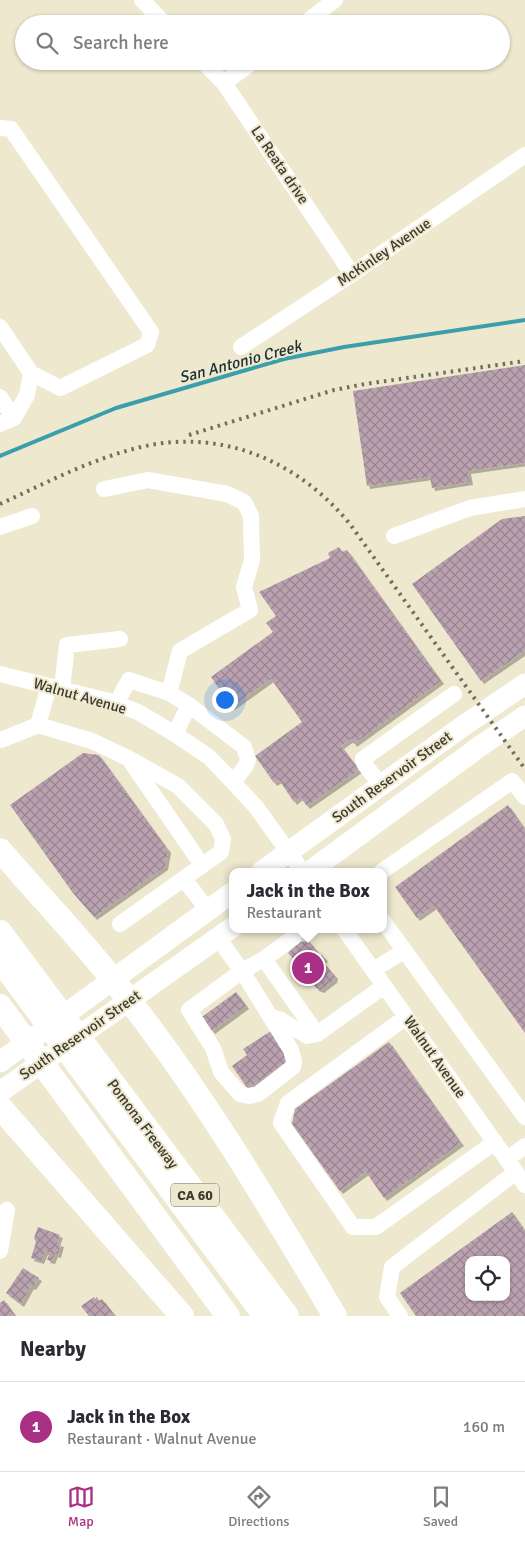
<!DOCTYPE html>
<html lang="en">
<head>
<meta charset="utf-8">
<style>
	:root { --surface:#fff; --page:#f2f2f3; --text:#2b2b33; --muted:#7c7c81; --line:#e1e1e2; --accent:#a93084 }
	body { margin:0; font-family:Signika,sans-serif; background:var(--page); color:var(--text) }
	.controls { position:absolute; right:15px; bottom:15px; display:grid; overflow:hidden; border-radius:10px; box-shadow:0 1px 4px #0004 }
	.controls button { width:45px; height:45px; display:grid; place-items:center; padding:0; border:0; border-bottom:1px solid var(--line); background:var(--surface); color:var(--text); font:25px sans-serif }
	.you { position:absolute; left:224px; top:699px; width:18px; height:18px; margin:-12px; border:4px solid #fff; border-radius:50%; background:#1a73e8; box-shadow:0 0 0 8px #1a73e833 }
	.badge { display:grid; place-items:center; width:32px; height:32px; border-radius:50%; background:var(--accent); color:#fff; font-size:16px; font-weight:700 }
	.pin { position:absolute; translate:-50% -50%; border:2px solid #fff; box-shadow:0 1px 5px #0006 }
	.popup { position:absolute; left:229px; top:868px; width:158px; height:65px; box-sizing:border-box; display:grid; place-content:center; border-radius:10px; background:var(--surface); filter:drop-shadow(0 1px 4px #0005); font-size:16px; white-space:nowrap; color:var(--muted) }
	.popup b { font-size:19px; color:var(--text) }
	.popup::after { content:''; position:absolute; left:50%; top:100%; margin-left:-10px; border:10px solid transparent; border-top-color:var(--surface) }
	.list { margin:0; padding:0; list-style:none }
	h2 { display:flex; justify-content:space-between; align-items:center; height:65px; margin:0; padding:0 20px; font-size:21px }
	h2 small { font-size:16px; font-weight:400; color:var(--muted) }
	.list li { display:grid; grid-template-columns:32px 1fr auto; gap:15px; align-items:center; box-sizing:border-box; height:90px; padding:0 20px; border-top:1px solid var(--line) }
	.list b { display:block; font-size:19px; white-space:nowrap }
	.list p { margin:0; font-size:16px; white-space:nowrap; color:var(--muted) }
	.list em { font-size:16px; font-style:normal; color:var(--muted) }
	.icon { flex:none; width:28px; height:28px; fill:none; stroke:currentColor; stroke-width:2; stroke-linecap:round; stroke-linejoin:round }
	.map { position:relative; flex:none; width:525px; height:1316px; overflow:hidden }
	.search { position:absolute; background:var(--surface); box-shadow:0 1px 4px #0004; left:15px; right:15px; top:15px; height:55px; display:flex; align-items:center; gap:12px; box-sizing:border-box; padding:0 18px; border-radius:28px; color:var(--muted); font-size:19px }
	.sheet { height:155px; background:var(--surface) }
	nav { display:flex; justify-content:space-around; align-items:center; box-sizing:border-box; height:70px; border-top:1px solid var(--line); background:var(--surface); font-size:14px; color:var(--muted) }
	nav a { display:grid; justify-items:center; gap:2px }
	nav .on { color:var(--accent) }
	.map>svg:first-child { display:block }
</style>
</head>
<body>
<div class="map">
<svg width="525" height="1316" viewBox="0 0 525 1316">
	<defs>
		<pattern id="building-cross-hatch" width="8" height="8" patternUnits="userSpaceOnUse" patternTransform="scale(1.25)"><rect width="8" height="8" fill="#baa2b0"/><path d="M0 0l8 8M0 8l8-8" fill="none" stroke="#988590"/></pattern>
		<filter id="shadow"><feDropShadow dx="3" dy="3" stdDeviation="0" flood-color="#0004"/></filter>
	</defs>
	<rect width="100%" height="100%" fill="#eee8cf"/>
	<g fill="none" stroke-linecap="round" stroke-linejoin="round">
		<path stroke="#3a9faa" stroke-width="4" d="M0,456L116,408L284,359L344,347L525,320"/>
	</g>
	<path fill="url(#building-cross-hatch)" fill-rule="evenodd" filter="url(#shadow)" d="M525,365V463L468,471L470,482L432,488L430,477L367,486L353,391Z
		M525,516V651L481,681L412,584L502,519Z
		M339,547L342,552L347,550L441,681L354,744L351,739L341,746L359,770L307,806L300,797L294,802L279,780L274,783L255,756L302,722L271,679L232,707L211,677L273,632L266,623L276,616L259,592L330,558L328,553Z
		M83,753L99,755L168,850L165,867L94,917L73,893L10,805Z
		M508,805L525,829V1033L434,906L417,918L395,887Z
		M308,941L310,942L320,956L322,955L325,959L322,961L335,976L334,980L321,990L316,988L304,970L298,969L297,963L288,953L299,942Z
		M236,992L246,1006L212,1031L202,1017Z
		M271,1031L282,1045L286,1062L248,1089L232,1066L247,1055L243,1049Z
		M389,1042L461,1143L384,1198L366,1172L340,1191L292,1124L295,1109Z
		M512,1212L525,1231V1316H416L400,1293ZM469,1260H506V1297H469Z
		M38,1227L60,1235L57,1243L61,1244L58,1255L55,1254L52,1261L47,1260L50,1252H45L41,1261L31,1258L36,1242L34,1238Z
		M23,1268L39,1278L33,1287L31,1286L21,1304L6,1293Z
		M94,1297L95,1299L97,1297L99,1301L102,1299L113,1313L109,1316H89L81,1306Z
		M4,1300L14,1314L11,1316H0V1303Z"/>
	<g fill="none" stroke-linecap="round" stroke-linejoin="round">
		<path stroke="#fff" stroke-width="16" d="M142,0L165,24
			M304,24L335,0
			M202,61L224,83L352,274
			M224,83L254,61
			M0,128L11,129L151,332L147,345L60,388L31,373L0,327
			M241,347L352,274L525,155
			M0,397L14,418L0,424
			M14,418L27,395L31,373
			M104,489L148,480L227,494L244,502L251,516L252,560L244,587L250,610L180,651L169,693L189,705
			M0,527L32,516
			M394,536L470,508L525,499
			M0,674L109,701L138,712L175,734L209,757L233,782L256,807L303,872
			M49,686L38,725L92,741L128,758L178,786L216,824L223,839L221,852L120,924
			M62,689L67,645L120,639
			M116,704L129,680L169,693
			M175,734L189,705L244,747L248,760L245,767L233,782
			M1,740L38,725
			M131,762L202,865
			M381,785L365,765L363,759L454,694
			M381,872L512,781L525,797
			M184,879L208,910
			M383,921L525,1117
			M344,929L525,1185
			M294,937L264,959L317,1034L384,986
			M218,938L242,971L291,1050L294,1061L293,1067L258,1094L249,1096L240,1094L221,1072L213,1048L189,1010L242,971L264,959
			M373,970L404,951
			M271,1017L281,1020L307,1036L317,1034
			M406,1017L288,1103L281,1123L353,1227H376L495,1142
			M507,1159L525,1146
			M0,1251L7,1210
			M400,1316L387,1297L392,1267L516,1172"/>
		<path stroke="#fff" stroke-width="21" d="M261,872L463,726L525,684
			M309,872L483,744L525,716
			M0,1062L233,892
			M0,1092L233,927"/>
		<path stroke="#fff" stroke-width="24" d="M0,850C38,894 78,936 114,981C198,1085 267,1202 335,1316
			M0,932L287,1316
			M0,960L265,1316
			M0,1006L228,1316
			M0,1107L182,1316"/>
		<path stroke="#726e60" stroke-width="4" stroke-dasharray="2.5 5" stroke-linecap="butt" d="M189,435L334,390L365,384L525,361
			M0,504C46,483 91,459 141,447C222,428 298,461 350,524L525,769"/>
	</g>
	<g text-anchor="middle" stroke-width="4" stroke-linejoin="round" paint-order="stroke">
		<rect fill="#eee8cf" stroke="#726f60" stroke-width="1" x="171" y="1183.5" width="48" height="23" rx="4"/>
		<g font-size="14" font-weight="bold" fill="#3d3b31">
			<text x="195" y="1200">CA 60</text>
		</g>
		<g font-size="15" fill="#3d3b31" stroke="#eee8cf">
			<text transform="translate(280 165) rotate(56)" y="5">La Reata drive</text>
			<text transform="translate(384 252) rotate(-34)" y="5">McKinley Avenue</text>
			<text transform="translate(80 696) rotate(16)" y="5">Walnut Avenue</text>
			<text transform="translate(392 777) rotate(-36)" y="5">South Reservoir Street</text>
			<text transform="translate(80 1035) rotate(-35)" y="5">South Reservoir Street</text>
			<text transform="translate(435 1057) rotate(55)" y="5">Walnut Avenue</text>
			<text transform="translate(143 1124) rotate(53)" y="5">Pomona Freeway</text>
		</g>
		<g font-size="16" font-style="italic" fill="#193033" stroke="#eee8cf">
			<text transform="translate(240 361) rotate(-15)" y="6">San Antonio Creek</text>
		</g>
	</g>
</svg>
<div class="controls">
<button><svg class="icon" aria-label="locate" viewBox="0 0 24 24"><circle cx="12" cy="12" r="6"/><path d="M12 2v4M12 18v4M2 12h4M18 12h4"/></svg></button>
</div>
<div class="you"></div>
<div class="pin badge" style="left:308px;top:968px">1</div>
<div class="popup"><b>Jack in the Box</b>Restaurant</div>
<div class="search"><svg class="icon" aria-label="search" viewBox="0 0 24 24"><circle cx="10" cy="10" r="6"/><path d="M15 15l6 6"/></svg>Search here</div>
</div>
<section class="sheet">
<h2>Nearby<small></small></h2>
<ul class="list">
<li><span class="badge">1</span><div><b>Jack in the Box</b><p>Restaurant · Walnut Avenue</p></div><em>160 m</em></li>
</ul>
</section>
<nav>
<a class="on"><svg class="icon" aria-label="map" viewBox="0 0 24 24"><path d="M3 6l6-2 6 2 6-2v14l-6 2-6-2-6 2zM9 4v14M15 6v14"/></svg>Map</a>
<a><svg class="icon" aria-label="directions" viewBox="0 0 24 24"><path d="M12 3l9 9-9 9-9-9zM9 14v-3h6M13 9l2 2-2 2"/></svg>Directions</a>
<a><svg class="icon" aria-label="saved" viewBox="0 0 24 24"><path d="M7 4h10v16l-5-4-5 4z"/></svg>Saved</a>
</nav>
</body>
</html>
